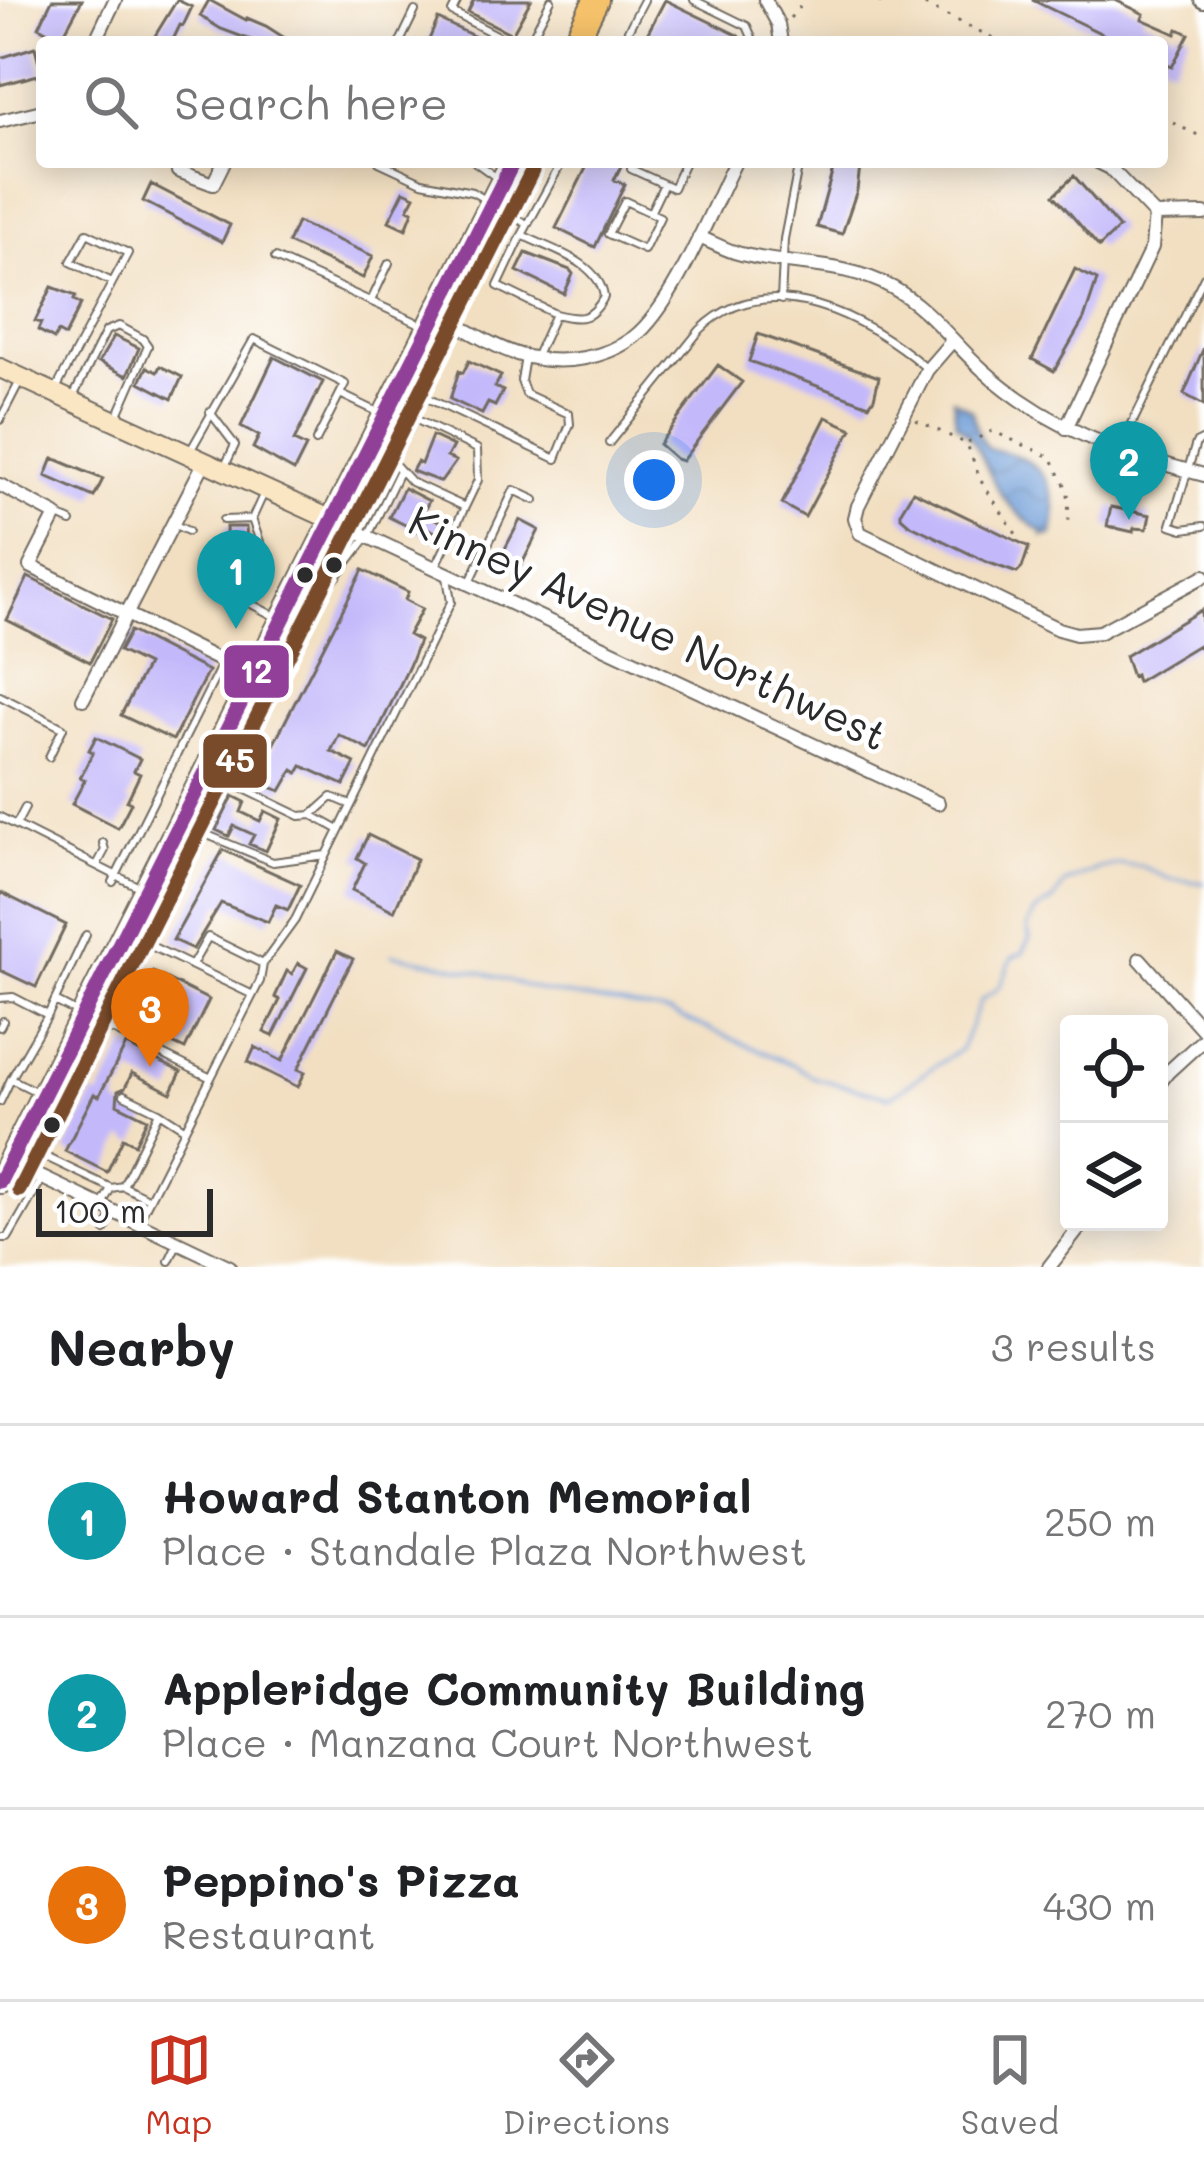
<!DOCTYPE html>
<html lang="en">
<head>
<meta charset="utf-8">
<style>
	:root { --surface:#fff; --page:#f6f6f6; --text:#202124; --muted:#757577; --line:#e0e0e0; --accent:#c8321e }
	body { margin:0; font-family:Mali,sans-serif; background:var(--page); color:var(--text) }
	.controls { position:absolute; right:36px; bottom:36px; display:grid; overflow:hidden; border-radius:12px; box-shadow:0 6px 30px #0003 }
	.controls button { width:108px; height:108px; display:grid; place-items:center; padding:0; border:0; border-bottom:3px solid var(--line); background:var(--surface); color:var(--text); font:60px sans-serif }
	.scale { position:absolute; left:36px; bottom:30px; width:177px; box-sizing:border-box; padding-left:12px; border:6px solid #2b2b2b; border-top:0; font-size:33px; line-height:42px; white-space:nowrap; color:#2b2b2b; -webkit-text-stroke:9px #fff; paint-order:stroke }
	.you { position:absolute; left:654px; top:480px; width:42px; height:42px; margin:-30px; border:9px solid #fff; border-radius:50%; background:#1a73e8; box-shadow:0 0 0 18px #1a73e833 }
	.badge { display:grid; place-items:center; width:78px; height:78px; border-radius:50%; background:var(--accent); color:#fff; font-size:39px; font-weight:700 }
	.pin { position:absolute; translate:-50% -99px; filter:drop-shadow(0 3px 6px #0008) }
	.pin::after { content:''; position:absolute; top:63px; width:42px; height:36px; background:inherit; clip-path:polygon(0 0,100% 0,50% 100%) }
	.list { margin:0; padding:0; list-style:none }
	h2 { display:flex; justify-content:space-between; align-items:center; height:156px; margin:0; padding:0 48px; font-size:51px }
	h2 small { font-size:39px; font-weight:400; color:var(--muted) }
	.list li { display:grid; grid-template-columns:78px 1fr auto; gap:36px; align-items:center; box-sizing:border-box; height:192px; padding:0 48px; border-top:3px solid var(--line) }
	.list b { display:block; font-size:45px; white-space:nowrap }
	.list p { margin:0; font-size:39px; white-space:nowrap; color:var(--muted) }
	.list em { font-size:39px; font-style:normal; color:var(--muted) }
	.icon { flex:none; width:66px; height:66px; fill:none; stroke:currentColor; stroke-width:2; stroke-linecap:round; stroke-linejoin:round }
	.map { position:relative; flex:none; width:1204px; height:1267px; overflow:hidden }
	.search { position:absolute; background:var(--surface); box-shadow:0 6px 30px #0003; left:36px; right:36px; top:36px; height:132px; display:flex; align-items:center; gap:30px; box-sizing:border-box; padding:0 42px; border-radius:12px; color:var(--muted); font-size:45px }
	.sheet { height:732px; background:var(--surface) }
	nav { display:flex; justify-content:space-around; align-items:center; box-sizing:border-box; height:168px; border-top:3px solid var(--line); background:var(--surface); font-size:33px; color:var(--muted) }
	nav a { display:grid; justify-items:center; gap:6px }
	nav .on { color:var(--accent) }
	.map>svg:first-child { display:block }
</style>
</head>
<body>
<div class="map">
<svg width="1204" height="1267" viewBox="0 0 1204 1267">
	<defs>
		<pattern id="water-waves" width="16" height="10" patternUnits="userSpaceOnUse" patternTransform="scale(3)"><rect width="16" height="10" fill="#6f9dd7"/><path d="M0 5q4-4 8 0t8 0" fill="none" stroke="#5b80af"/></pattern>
	</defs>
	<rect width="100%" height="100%" fill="#fff"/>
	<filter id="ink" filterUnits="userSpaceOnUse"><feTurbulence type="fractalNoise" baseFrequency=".00833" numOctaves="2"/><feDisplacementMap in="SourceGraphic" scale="24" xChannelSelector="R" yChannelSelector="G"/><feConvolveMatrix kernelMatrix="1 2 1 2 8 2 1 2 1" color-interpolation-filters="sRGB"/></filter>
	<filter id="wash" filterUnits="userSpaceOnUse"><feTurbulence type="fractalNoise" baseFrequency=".004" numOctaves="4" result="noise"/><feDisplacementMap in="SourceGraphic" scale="48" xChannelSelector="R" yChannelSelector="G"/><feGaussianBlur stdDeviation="2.7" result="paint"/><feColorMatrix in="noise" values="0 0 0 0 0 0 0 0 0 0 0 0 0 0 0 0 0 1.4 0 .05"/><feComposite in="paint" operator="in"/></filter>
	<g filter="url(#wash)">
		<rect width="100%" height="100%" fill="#f2dfc1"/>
		<path fill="url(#water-waves)" stroke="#4d6481" stroke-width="3" d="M953,399L972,411C975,422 977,438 987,447C993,452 1007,451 1015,455C1049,468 1062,503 1052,535L1043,536V533C1023,519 1006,505 994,482C982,460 977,440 956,423Z"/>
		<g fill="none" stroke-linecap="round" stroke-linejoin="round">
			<path stroke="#6f9dd7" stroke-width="3" d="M392,954L484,973L542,991L670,1013L794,1065L815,1078L889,1097L961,1049L981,1000L1000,987L1012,958L1023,953L1030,938L1027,928L1036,911L1053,901L1065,883L1100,868L1120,864L1141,866L1169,879L1204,883"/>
		</g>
		<g id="blocks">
			<path fill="#c3b8fa" d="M52,0H82L61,39L39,27Z
				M177,0L192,7L183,26L180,25L172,42L153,39Z
				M209,0L246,20L247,18L266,26L291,42H256L221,29L200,16Z
				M474,0H531L512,34L468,12Z
				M665,0L739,36L736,42H643Z
				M1032,0H1115L1144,14L1142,19L1176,34L1178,29L1189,34L1172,67L1162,63V42H1119Z
				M438,19L486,42H428Z
				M35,47L42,74L0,85V58Z
				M589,162H623L614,180L625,184L595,247L556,228Z
				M835,162L860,167L857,190L842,234L817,227Z
				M1074,176L1119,228L1099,247L1054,195Z
				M151,184L230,225L222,242L143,201Z
				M404,191L415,196L408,209L413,211L406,229L389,221Z
				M297,222L373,256L363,278L288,243Z
				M526,253L570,270L573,274L564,294L517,271Z
				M1075,269L1097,280L1084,319L1054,371L1032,359Z
				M52,287L76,296L74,300L81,304L65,336L58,332L54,339L38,330L41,323L35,321Z
				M758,334L879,377L874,398L869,405L749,361Z
				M114,336L139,348L127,376L99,362Z
				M1204,347V405L1184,394Z
				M274,357L323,382L294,441L306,447L294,471L253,448L259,436L241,426Z
				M469,361L501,376L495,387L503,391L495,406L488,403L482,414L450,399L459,371L463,373Z
				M718,365L742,382L682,461L676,459L659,444Z
				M160,366L182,377L172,399L140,382L147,367L157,372Z
				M826,417L852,429L805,517L782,504Z
				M432,436L453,446L447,457L456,461L441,482L412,471L417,462L421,464Z
				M53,458L103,479L94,497L46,476Z
				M404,488L429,501L423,513L443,523L438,533L429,529L426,535L389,517Z
				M913,491L1029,547L1022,568L1017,573L987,562L909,524L901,517V511Z
				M1111,507L1150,515L1147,529L1134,528L1133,532L1107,526Z
				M520,520L539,530L519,570L499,560Z
				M226,527H246L248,563L227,564Z
				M363,570L408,592L405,600L422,609L408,635L419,641L409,666L369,750L339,735L331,751L355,763L344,785L302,766L298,773L293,770L281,791L264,785L255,780Z
				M28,577L112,619L90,662L7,620Z
				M1201,610L1204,656L1198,645L1137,682L1135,675L1132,677L1125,656Z
				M130,631L208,671L173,740L121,715L147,665L119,651Z
				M96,737L140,759L134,771L140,774L127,801L131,803L118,828L72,804L85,780L80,778L93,752L89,750Z
				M233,796L245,802L241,812L260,821L265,811L281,819L266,851L249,844L254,835L234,826L229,836L216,830Z
				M368,835L417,859L394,911L352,890L365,863L357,858Z
				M223,850L300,885L288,910L276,905L268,922L221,903L193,949L173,940Z
				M0,892L66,925L36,987L0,970Z
				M337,951L353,959L298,1069L305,1072L298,1087L248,1062L255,1047L282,1061Z
				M298,963L307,968L273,1036L264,1032L280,1000L275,997L287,971L292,974Z
				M153,972L209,1000L185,1049L128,1022Z
				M126,1045L181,1072L171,1093L132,1073L125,1088L118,1091L117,1104L147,1119L135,1144L123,1138L107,1172L65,1151L94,1094L99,1096Z"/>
		</g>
	</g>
	<g filter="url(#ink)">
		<use href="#blocks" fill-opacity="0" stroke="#716a60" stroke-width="3"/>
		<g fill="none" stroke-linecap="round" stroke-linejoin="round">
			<g stroke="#716a60" stroke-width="10">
				<path id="lane" d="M458,0L452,12L510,42
					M694,0L747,26L754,42
					M532,37L551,0
					M400,42L415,11
					M526,42L532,37L542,42
					M622,42L644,0
					M379,162L422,182L472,192L488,201
					M475,162L500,180
					M631,169L664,184
					M625,201L660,217L644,250L608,234Z
					M499,208L527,224
					M651,211L664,184L673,188L685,162
					M522,235L498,286L555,314
					M275,258L425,326
					M781,300L784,239L799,162
					M371,301L389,263
					M535,358L555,314C580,320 591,321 604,297C599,261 551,250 522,235L562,162
					M56,389L128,253L87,233L71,262L112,282
					M408,389L556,459L570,424L569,414L526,394L521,381L525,357
					M340,394L380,413
					M73,397L106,331L119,326L143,339L148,346L117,417
					M210,412L235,445L225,466
					M0,420L20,381
					M1204,439L1196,443L1171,525L1183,529L1204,526
					M609,443L700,330C767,264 868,317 926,368
					M1121,446L1204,277
					M189,453L254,339L345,384L316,441
					M377,453L393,462L411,482L465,507L435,568
					M393,462L415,419L477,449L478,480L465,507
					M56,515L71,522
					M252,519L263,495
					M223,520L252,519L266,559L246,601
					M175,525L188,531
					M469,584L514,490L535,500
					M240,598L274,616
					M0,696L63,728L49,757
					M211,773L300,816L312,815L332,797L351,805
					M312,815L339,830
					M0,817L143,889
					M16,825L25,808
					M188,827L273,862L326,855
					M97,865L105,850L103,843
					M113,882L223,662
					M149,945L253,995
					M192,965L208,937L263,964
					M0,998L13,997L48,1015
					M55,1001L78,1013
					M0,1027L3,1021
					M107,1027L209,1077
					M11,1079L48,1015L86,935
					M124,1095L159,1112
					M0,1102L11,1079L35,1091
					M44,1156L111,1188
					M36,1171L329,587L368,536L400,470
					M123,1186L149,1199
					M103,1203L111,1188L123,1186L159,1112L184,1128
					M139,1220L260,981L263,964L295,920L451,602L447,577
					M105,1230L114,1212
					M0,1238H8L41,1181
					M169,1261L178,1242"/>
			</g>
			<g stroke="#716a60" stroke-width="16">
				<path id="street" d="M765,0L778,24L781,42
					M1201,0L1204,2
					M95,42L115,0
					M0,121L42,111
					M179,162L178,171L213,184L224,162
					M1155,215L1204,214
					M699,237C712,242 727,251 741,254C795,268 842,260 893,288C929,308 952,342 982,369C1048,429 1120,453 1204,475
					M437,314C464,327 498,351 528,357C563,365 605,359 634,337C673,307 712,208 735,162
					M953,340L927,370L858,506L855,518L860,533L1058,629L1076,634L1100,632L1204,576
					M1066,428L1152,247L1155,215L1110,168L1098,162
					M0,485L56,515L30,566L253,677
					M332,520L938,803
					M83,699L205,461
					M1140,959L1204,1031
					M1159,1084L1168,1072L1204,1039
					M9,1162L230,1267
					M1049,1267L1084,1222"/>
			</g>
			<g stroke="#716a60" stroke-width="22">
				<path id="secondary" d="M0,368L332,520"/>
			</g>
			<g stroke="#716a60" stroke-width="28">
				<path id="highway" d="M575,42L596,0
					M0,1181L513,162"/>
			</g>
			<path stroke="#716a60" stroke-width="3" stroke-dasharray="3 9" stroke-linecap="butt" d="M867,0L884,3L897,0
				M914,0L1002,42
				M790,18L806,0
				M1162,118L1204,138
				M916,420L967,444L981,481L1016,534
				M968,443L992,431L1051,457L1068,491L1069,525"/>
			<use href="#lane" stroke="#fff" stroke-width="6"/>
			<use href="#street" stroke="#fff" stroke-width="12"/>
			<use href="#secondary" stroke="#fbe6c4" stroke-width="18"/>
			<use href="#highway" stroke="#f5c16b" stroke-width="24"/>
			<g stroke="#fff" stroke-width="24">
				<path id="bus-1" d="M0,1181L513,162"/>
			</g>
			<g stroke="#fff" stroke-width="24">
				<path id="bus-2" d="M19,1190L532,171"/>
			</g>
			<use href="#bus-1" stroke="#913f98" stroke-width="15"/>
			<use href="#bus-2" stroke="#7a4b2a" stroke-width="15"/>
		</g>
	</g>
	<g fill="#2b2b2b" stroke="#fff" stroke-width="4.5">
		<circle cx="334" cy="565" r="10"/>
		<circle cx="305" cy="575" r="10"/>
		<circle cx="52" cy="1125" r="10"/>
	</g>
	<g text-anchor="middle" stroke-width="9" stroke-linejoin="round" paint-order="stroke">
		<g font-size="42" fill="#2b2b2b" stroke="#fff">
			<text transform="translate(648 628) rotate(25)" y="15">Kinney Avenue Northwest</text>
		</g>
	</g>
	<g stroke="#fff" stroke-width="4.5">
		<rect x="222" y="643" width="69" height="57" rx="12" fill="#913f98"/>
		<rect x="201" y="732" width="68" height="58" rx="12" fill="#7a4b2a"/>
	</g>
	<g font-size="33" text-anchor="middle" font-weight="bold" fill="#fff">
		<text x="256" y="683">12</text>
		<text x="235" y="772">45</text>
	</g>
</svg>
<div class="controls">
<button><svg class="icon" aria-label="locate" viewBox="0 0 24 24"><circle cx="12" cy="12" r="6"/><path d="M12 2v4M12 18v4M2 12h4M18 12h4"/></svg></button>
<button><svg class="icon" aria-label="layers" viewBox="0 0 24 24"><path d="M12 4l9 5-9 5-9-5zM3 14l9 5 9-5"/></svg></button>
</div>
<div class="scale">100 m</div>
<div class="you"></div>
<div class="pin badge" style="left:236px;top:629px;background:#0f9aa8">1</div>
<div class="pin badge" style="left:1129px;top:520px;background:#0f9aa8">2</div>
<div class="pin badge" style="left:150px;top:1067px;background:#e8710a">3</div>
<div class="search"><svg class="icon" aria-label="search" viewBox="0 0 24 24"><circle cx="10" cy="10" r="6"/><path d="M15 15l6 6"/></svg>Search here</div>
</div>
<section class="sheet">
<h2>Nearby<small>3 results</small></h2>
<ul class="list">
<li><span class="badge" style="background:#0f9aa8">1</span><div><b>Howard Stanton Memorial</b><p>Place · Standale Plaza Northwest</p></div><em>250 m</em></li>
<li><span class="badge" style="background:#0f9aa8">2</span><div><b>Appleridge Community Building</b><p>Place · Manzana Court Northwest</p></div><em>270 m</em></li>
<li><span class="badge" style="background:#e8710a">3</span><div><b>Peppino's Pizza</b><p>Restaurant</p></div><em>430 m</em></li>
</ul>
</section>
<nav>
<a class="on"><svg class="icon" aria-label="map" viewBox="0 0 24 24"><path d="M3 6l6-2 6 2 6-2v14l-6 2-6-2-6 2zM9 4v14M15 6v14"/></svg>Map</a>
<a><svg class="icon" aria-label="directions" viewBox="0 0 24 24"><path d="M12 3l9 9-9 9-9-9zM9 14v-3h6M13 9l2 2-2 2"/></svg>Directions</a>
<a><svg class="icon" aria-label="saved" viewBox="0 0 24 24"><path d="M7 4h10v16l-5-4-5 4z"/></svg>Saved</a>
</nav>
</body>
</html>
